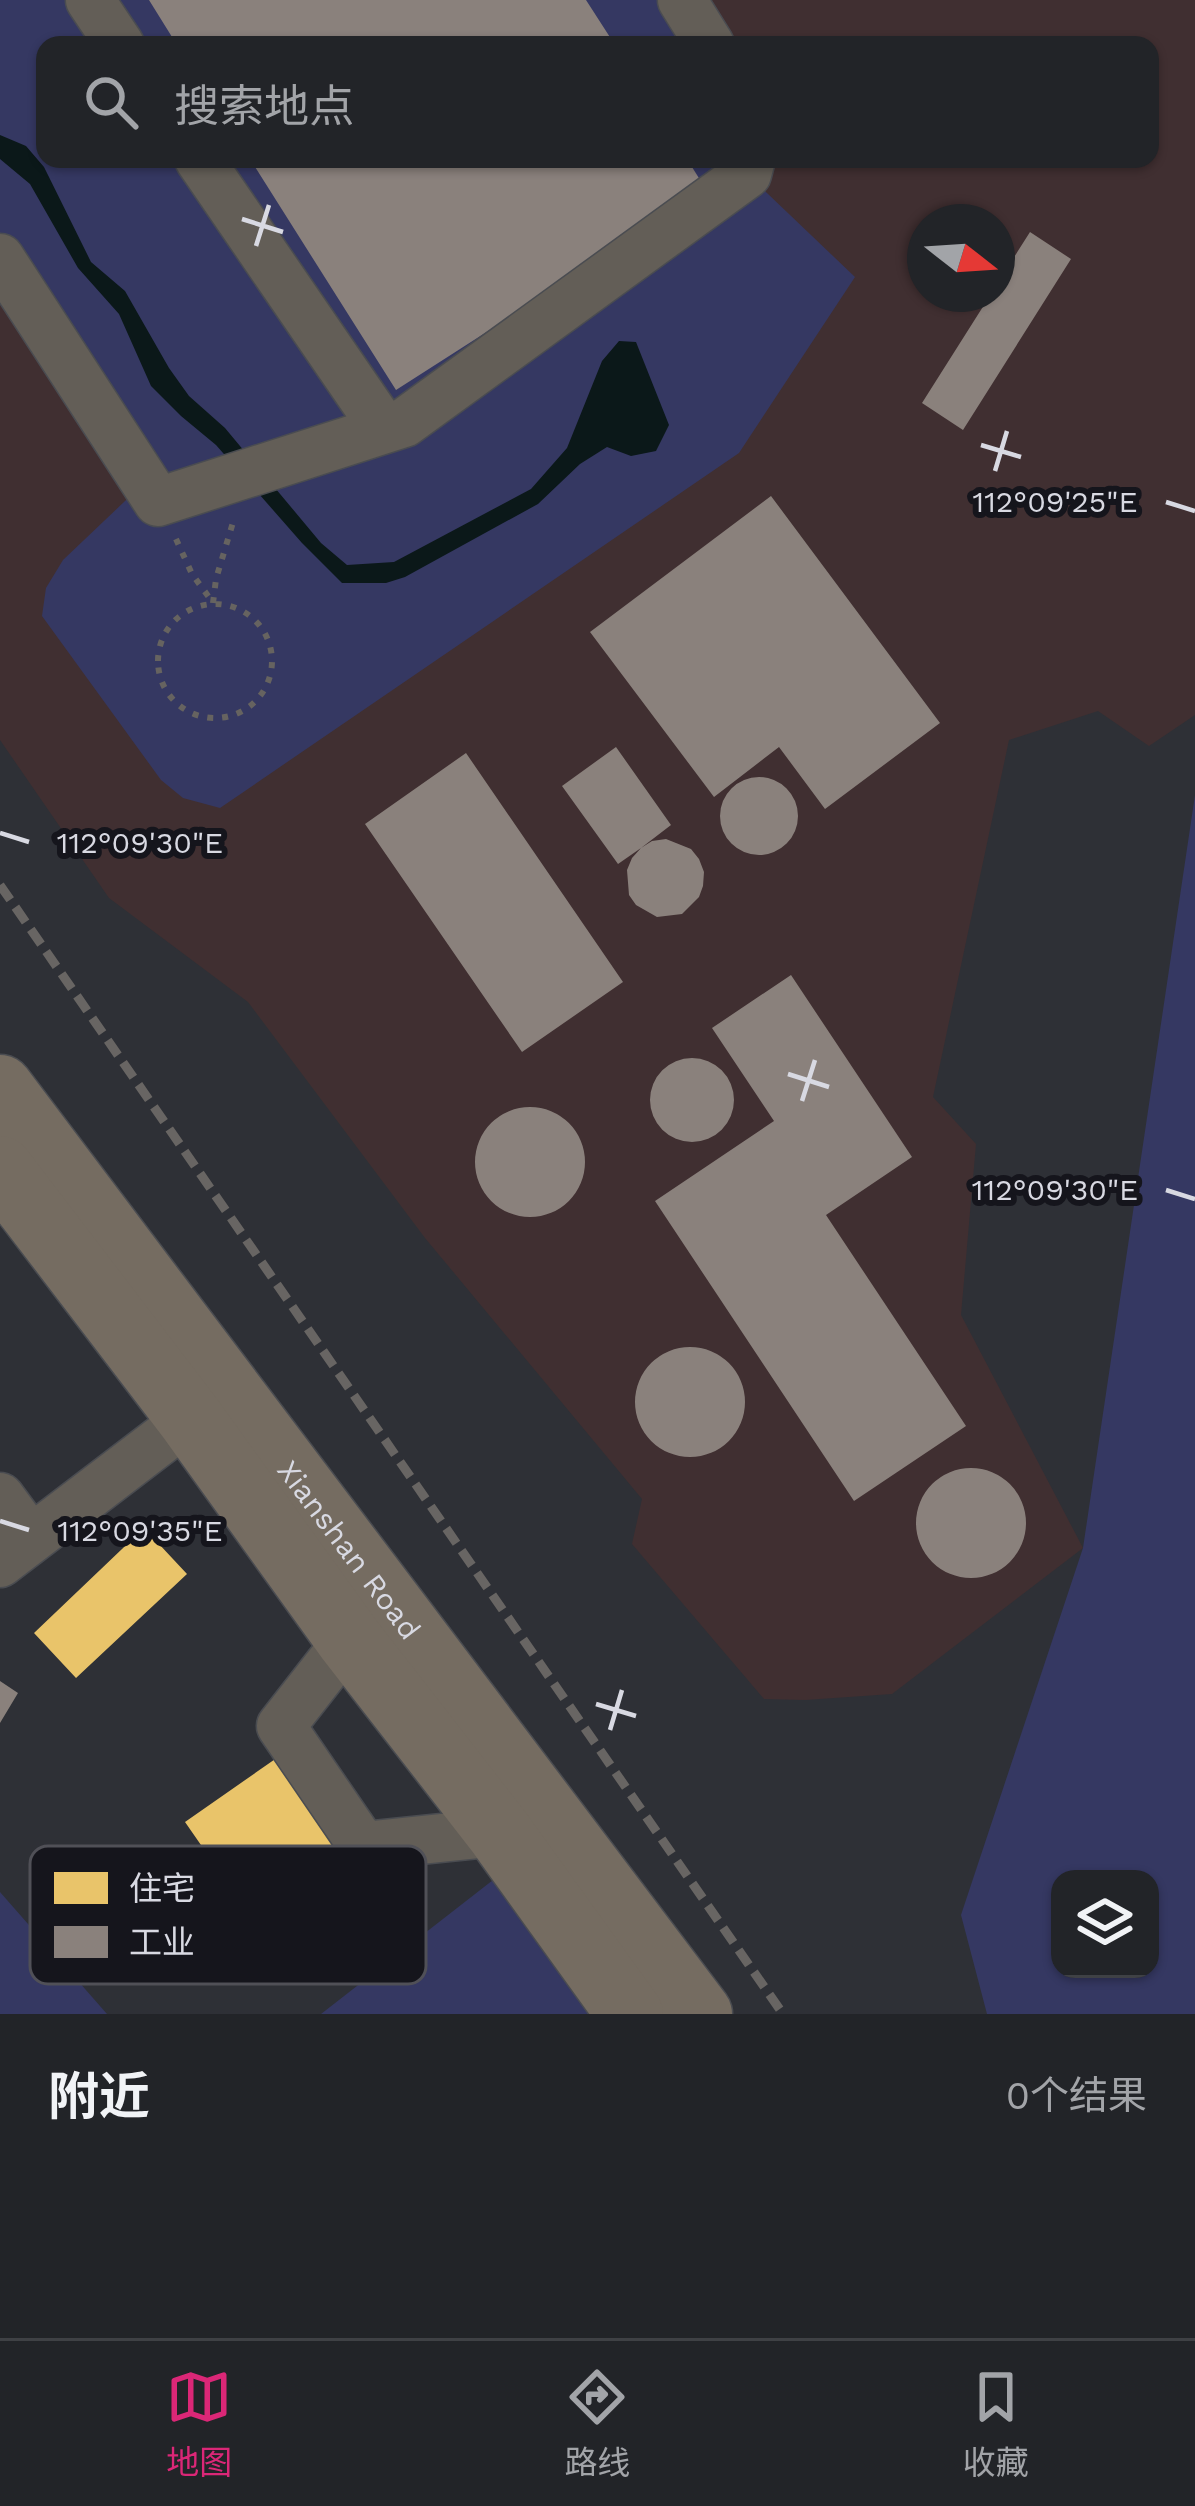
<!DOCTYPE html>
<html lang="zh">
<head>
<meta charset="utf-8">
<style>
	:root { --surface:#222428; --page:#2a2c30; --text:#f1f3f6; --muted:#a2a4a8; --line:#3f4145; --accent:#db2777 }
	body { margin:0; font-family:"Work Sans","Noto Sans SC",sans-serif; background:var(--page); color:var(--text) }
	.controls { position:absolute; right:36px; bottom:36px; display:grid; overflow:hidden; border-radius:24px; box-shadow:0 3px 9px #0004 }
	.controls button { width:108px; height:108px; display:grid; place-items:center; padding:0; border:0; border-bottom:3px solid var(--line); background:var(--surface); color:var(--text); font:60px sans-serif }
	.compass { position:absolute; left:907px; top:204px; width:108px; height:108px; border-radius:50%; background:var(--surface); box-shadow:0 3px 9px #0004; rotate:107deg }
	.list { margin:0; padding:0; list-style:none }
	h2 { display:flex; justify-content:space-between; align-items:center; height:156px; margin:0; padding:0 48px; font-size:51px }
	h2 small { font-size:39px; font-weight:400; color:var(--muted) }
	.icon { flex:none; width:66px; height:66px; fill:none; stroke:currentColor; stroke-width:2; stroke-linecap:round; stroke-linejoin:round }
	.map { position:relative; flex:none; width:1195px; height:2014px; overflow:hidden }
	.search { position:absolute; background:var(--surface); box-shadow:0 3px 9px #0004; left:36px; right:36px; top:36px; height:132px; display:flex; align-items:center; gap:30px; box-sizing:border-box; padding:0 42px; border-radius:24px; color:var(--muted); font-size:45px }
	.sheet { height:324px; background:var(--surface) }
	nav { display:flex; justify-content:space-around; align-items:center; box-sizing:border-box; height:168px; border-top:3px solid var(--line); background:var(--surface); font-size:33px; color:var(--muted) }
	nav a { display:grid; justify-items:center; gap:6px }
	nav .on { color:var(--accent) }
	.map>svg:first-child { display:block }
</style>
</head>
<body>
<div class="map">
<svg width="1195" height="2014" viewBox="0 0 1195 2014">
	<rect width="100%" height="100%" fill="#2e3036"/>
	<path fill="#402f31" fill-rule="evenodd" d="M0,0H1195V715L1149,746L1098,711L1009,740L933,1097L976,1144L961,1315L1083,1548L892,1694L805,1700L764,1699L632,1544L642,1499L425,1238L248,1002L109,898L0,740ZM45,45H1150V159H45ZM925,222H997V294H925Z"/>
	<path fill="#353862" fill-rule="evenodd" d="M0,0H682L710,45H45V159H751L747,174L855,277L739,453L220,808L183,798L161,780L42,616L46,588L63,560L145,482L0,258Z
		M1195,795V2014H987L961,1915L1083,1548ZM1150,1879V1969H1060V1879Z
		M502,1873L630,2014H321Z
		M0,1892L107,2014H0Z"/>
	<path fill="#0b1819" d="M0,135L26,146L44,167L91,262L125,291L169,368L189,396L225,428L321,543L347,565L394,562L531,489L567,448L602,361L619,341L636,342L669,425L656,451L631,456L607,447L580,464L538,504L405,577L386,583H342L302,543L216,445L181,416L151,386L119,314L78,268L30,184L0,159Z"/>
	<path fill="#e9c46a" d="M144,1528L187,1574L76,1678L34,1633Z
		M281,1755L367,1878L271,1946L185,1822Z"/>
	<path fill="#8a817c" d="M149,0H586L615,45H177Z
		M250,159H687L707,191L396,390Z
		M1030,232L1071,259L963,430L922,403L991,294H997V284Z
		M771,496L940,723L825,809L779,747L714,797L590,632Z
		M616,747L671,825L641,848L652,841L666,839L691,849L699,859L704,872L703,886L699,897L682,914L657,917L636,905L629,895L627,870L632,858L641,848L618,864L562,786Z
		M466,753L623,982L522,1052L365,824Z
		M720 816a39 39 0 1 1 78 0a39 39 0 1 1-78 0Z
		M791,975L912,1157L826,1215L966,1426L854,1501L655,1201L774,1121L712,1028Z
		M650 1100a42 42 0 1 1 84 0a42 42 0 1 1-84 0Z
		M475 1162a55 55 0 1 1 110 0a55 55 0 1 1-110 0Z
		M635 1402a55 55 0 1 1 110 0a55 55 0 1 1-110 0Z
		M916 1523a55 55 0 1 1 110 0a55 55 0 1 1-110 0Z
		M0,1681L18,1693L0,1723Z"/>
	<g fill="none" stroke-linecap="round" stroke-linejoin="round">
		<g stroke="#4a4c51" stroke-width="51">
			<path id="minor" d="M90,0L120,45
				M682,0L710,45
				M199,159L384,429
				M0,258L158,502L404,423L747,174L751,159
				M0,1497L31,1539
				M0,1563L190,1418
				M349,1639L281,1726L363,1846L499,1832"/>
		</g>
		<g stroke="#4a4c51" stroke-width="69">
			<g id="highway">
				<path id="s1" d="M0,1088L699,2014"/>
				<path d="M0,1169L190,1418L349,1639L499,1832L630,2014"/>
			</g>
		</g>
		<path stroke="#666360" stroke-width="6" stroke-dasharray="6 9" stroke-linecap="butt" d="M176,539L192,574L211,600
			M213,603L216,579L234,519
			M158 661a57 57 0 1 1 114 0a57 57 0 1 1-114 0Z"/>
		<use href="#minor" stroke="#635e57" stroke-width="48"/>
		<use href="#highway" stroke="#756c61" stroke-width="66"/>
		<path stroke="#686563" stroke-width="9" stroke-dasharray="18 9" stroke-linecap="butt" d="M0,885L783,2014"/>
	</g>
	<path fill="none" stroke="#d8d9e2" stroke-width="4.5" d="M242,219L283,232M256,246L269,205M981,445L1021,457M995,471L1007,431M1166,502L1195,511M0,833L29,842M788,1074L829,1087M802,1101L815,1060M1166,1190L1195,1199M0,1521L29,1530M596,1704L636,1716M610,1730L622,1690"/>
	<g text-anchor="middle" stroke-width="12" stroke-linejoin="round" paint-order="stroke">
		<g font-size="30" fill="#d8d9e2" stroke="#15151c">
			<text dy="10" stroke="none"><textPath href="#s1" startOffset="579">Xianshan Road</textPath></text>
		</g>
	</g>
	<rect x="30" y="1846" width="396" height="138" rx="18" fill="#15151c" stroke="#505057" stroke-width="3"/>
	<rect x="54" y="1872" width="54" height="32" fill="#e9c46a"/>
	<rect x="54" y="1926" width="54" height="32" fill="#8a817c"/>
	<g font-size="33" fill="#d8d9e2">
		<text x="129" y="1900">住宅</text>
		<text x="129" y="1954">工业</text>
	</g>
	<g font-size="30" text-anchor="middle" fill="#d8d9e2" stroke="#15151c" stroke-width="12" stroke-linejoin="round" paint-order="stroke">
		<text x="1055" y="512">112°09'25"E</text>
		<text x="140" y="853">112°09'30"E</text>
		<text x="1055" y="1200">112°09'30"E</text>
		<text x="140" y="1541">112°09'35"E</text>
	</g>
</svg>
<div class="controls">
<button><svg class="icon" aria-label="layers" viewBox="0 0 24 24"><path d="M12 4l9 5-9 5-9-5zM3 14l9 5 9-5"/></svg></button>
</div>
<svg class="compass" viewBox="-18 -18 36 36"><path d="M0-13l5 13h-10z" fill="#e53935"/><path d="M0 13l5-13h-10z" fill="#a2a4a8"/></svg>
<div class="search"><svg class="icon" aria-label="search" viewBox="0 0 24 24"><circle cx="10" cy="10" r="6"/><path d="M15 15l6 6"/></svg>搜索地点</div>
</div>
<section class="sheet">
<h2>附近<small>0个结果</small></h2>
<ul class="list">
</ul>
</section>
<nav>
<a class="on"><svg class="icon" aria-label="map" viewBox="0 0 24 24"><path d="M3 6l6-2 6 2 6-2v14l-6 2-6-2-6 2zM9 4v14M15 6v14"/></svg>地图</a>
<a><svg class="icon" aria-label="directions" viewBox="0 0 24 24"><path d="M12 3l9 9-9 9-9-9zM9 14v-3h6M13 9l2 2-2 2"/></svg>路线</a>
<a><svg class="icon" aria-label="saved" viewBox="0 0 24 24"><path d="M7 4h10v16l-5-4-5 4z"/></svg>收藏</a>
</nav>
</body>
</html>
